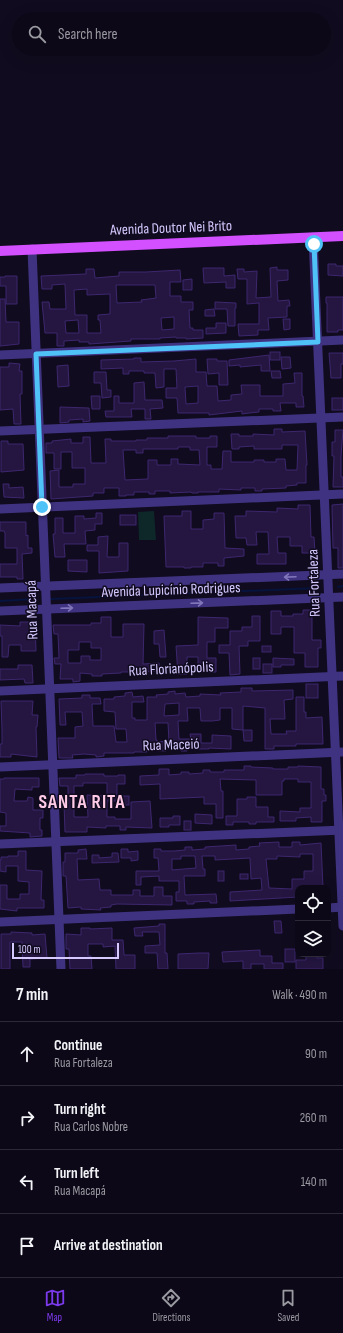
<!DOCTYPE html>
<meta charset="utf-8">
<style>
:root{--surface:#0d0817;--page:#161120;--text:#f1f3f6;--muted:#9a9aa1;--line:#2d2936;--accent:#7c3aed}
body{margin:0;font-family:"Sofia Sans Condensed",sans-serif;background:var(--page);color:var(--text)}
.controls{position:absolute;right:12px;bottom:12px;display:grid;overflow:hidden;border-radius:8px;box-shadow:0 4px 16px #0002}
.controls button{width:36px;height:36px;display:grid;place-items:center;padding:0;border:0;border-bottom:1px solid var(--line);background:var(--surface);color:var(--text);font:20px sans-serif}
.scale{position:absolute;left:12px;bottom:10px;width:107px;box-sizing:border-box;padding-left:4px;border:2px solid #d5c9ff;border-top:0;font-size:11px;line-height:14px;white-space:nowrap;color:#d5c9ff;-webkit-text-stroke:3px #110b1f;paint-order:stroke}
.stop{position:absolute;width:12px;height:12px;margin:-9px;border:3px solid #4fc3f7;border-radius:50%;background:#fff}
.stop.end{background:#4fc3f7;border-color:#fff;box-shadow:0 1px 4px #0008}
.list{margin:0;padding:0;list-style:none}
h2{display:flex;justify-content:space-between;align-items:center;height:52px;margin:0;padding:0 16px;font-size:17px}
h2 small{font-size:13px;font-weight:400;color:var(--muted)}
.list li{display:grid;grid-template-columns:26px 1fr auto;gap:12px;align-items:center;box-sizing:border-box;height:64px;padding:0 16px;border-top:1px solid var(--line)}
.list b{display:block;font-size:15px;white-space:nowrap}
.list p{margin:0;font-size:13px;white-space:nowrap;color:var(--muted)}
.list em{font-size:13px;font-style:normal;color:var(--muted)}
.icon{flex:none;width:22px;height:22px;fill:none;stroke:currentColor;stroke-width:2;stroke-linecap:round;stroke-linejoin:round}
.map{position:relative;flex:none;width:343px;height:969px;overflow:hidden}
.search{position:absolute;background:var(--surface);box-shadow:0 4px 16px #0002;left:12px;right:12px;top:12px;height:44px;display:flex;align-items:center;gap:10px;box-sizing:border-box;padding:0 14px;border-radius:22px;color:var(--muted);font-size:15px}
.sheet{height:308px;background:var(--surface)}
nav{display:flex;justify-content:space-around;align-items:center;box-sizing:border-box;height:56px;border-top:1px solid var(--line);background:var(--surface);font-size:11px;color:var(--muted)}
nav a{display:grid;justify-items:center;gap:2px}
nav .on{color:var(--accent)}
.map>svg:first-child{display:block}
</style>
<div class="map">
<svg width="343" height="969" viewBox="0 0 343 969">
<rect width="100%" height="100%" fill="#110b1f"/>
<polygon fill="#0e2729" points="154,511 156,540 139,540 138,512"/>
<g fill="none" stroke-linecap="round" stroke-linejoin="round">
<g stroke="#06133d" stroke-width="2">
<polyline points="338,587 343,586"/>
<polyline points="51,599 318,588"/>
<polyline points="0,601 34,599"/>
</g>
</g>
<g fill="#241641" stroke="#3d276e" fill-rule="evenodd">
<polygon points="328,264 336,264 336,266 343,266 343,276 328,275"/>
<polygon points="277,267 277,270 288,270 288,280 277,281 278,301 289,300 290,306 287,306 287,317 268,318 269,330 258,330 258,335 239,336 238,324 259,324 259,303 247,304 247,279 238,279 237,269 244,269 244,272 257,271 256,298 271,297 270,268"/>
<polygon points="203,268 224,268 224,276 235,275 235,288 226,288 226,282 204,283"/>
<path d="M86,269h8l1,9 24,-2v-4h27l34,-2 1,12h-11v14h11v6h12v8h-4l1,18h3v2h10v8l-17,1v-1h-10v-1l-16,1v1h-29v2l-42,3v-2h-10v-2l-15,1v5h-7v-13h-12l-3,-31h7l1,7h16l-1,-25 -13,1v4h-10l-1,-13 45,-2zM116,285h39l1,13 -15,2 1,2 -25,1zM87,289v6l23,-1v20l-12,1v5h2l1,13h-14v-18h-12l-1,-25zM174,317v12l-12,1 -1,-12zM78,320l1,13h-13l-1,-12z"/>
<polygon points="5,276 17,276 17,304 6,304 6,286 0,286 0,277 5,277"/>
<polygon points="192,279 192,290 183,290 183,280"/>
<polygon points="326,297 343,297 343,330 338,330 338,332 327,332 327,303 326,303"/>
<polygon points="0,299 5,299 6,322 19,322 19,344 0,346"/>
<polygon points="215,302 236,303 236,308 235,308 235,326 228,326 227,309 215,309"/>
<polygon points="214,309 215,316 205,316 205,310"/>
<polygon points="283,319 290,319 290,329 284,330"/>
<polygon points="216,323 226,323 226,333 206,334 206,328 216,328"/>
<rect x="270" y="352" width="10" height="8"/>
<polygon points="329,353 343,353 343,364 341,364 341,378 331,378"/>
<polygon points="269,355 270,371 261,371 261,365 240,367 240,365 229,366 229,360"/>
<polygon points="281,357 290,357 291,368 282,369"/>
<path d="M134,358h7v4l33,-1 22,-2v13h10l1,14h10l1,15 13,-1v-5l11,-1 -1,-9h19v11h23v-12l12,-1 -1,-10h8v23h1l1,11h-8v-4h-16l1,8h-8v-2h-14v3l-10,1 -7,1v-3l-33,4v-2h-31l-1,-15h-11v-10h11l-1,-19h-12v18l-8,1 -1,-15h-11v-2h-15v3h-6v-6l-22,1v-9l33,-1zM198,386v17l-12,1 -1,-17z"/>
<polygon points="207,359 217,359 217,361 227,361 228,385 219,385 219,373 208,374"/>
<polygon points="9,363 20,364 19,371 22,371 22,394 20,394 21,424 14,424 13,409 0,410 0,367 9,367"/>
<polygon points="68,365 69,386 58,387 57,366"/>
<polygon points="271,371 280,371 281,378 272,378"/>
<polygon points="94,372 106,372 107,390 111,390 111,397 102,398 101,383 94,383"/>
<polygon points="144,382 145,400 162,400 163,408 150,409 151,419 145,419 145,409 131,409 132,417 106,417 105,411 114,411 114,396 119,396 119,403 134,403 134,383"/>
<polygon points="91,396 100,396 100,409 92,409"/>
<rect x="332" y="398" width="11" height="12"/>
<polygon points="60,407 89,408 90,421 83,422 83,419 69,420 69,422 60,423"/>
<path d="M274,429h8v3l23,-1 2,34h-1v18h-9v2l-11,1v2l-24,1v2h-7v-3h-14v2l-22,-1v3h-21v1h-6l-1,-1 -21,1v-2h-15v3h-6v-2h-15v3h-8v1h-7v-8h-15v5h-11v3l-42,3 -1,-28 9,-1v17h14v-3h12v-16h-13v-16h-11v17h-7v-16h-8v-10h6v-2l19,-2v4h12v-6h7l1,26h15l-1,-24h6v2h25v-1h11v-2h21v-2h28v2h14v-2h7v11h-10v18h4v4h11l1,-18h8v11h23v-2h10v2h12v-3h9l1,11h11l1,-25h-16v4h-28v-3l-15,1v2h-7l-1,-15h8v2h14v-2l21,1zM178,447h12v3h9l1,15 -22,-1v-5h-7v6h-14v-5h-9v19l-23,1 -2,-30h13v3h7v-4h35z"/>
<polygon points="335,430 343,430 341,456 341,477 343,477 343,487 333,487 334,456 332,456 332,442 335,442"/>
<polygon points="1,441 8,441 8,444 23,444 24,470 1,472"/>
<polygon points="3,484 9,484 9,488 23,487 24,498 4,497"/>
<polygon points="343,504 343,568 338,568 338,548 333,548 332,505"/>
<polygon points="298,505 310,505 311,537 314,537 315,553 302,553 302,546 290,546 290,537 277,537 278,553 286,553 286,564 257,564 257,554 269,554 268,532 256,532 257,545 247,545 246,538 236,538 235,516 246,516 246,511 277,512 277,508 298,509"/>
<polygon points="182,511 191,511 191,529 203,529 203,520 214,519 214,513 224,513 225,548 244,549 244,556 224,558 224,566 218,566 218,563 203,563 203,567 191,567 191,568 184,568 184,567 166,567 164,516 182,516"/>
<polygon points="96,513 102,513 102,524 95,524 95,530 85,531 86,544 64,544 65,557 55,557 53,534 55,534 55,518 63,518 63,533 75,533 75,516 84,516 84,519 96,518"/>
<rect x="120" y="515" width="16" height="10"/>
<polygon points="0,522 26,522 26,536 28,535 28,548 32,548 32,553 22,554 23,579 17,579 17,577 0,577 0,564 17,564 17,548 5,548 5,533 4,531 0,531"/>
<polygon points="108,536 107,557 119,557 119,543 128,543 128,571 99,573 99,551 87,551 87,545 98,545 98,537"/>
<polygon points="68,560 87,560 87,572 68,571"/>
<polygon points="303,610 312,610 312,640 321,640 321,648 318,648 318,667 305,667 305,653 294,653 294,627 281,627 281,634 271,634 271,611 281,611 281,616 293,616 293,614 303,614"/>
<polygon points="252,616 260,616 260,641 248,641 248,646 239,646 240,674 230,675 229,653 219,653 219,645 230,645 230,631 242,631 242,627 252,627"/>
<path d="M101,617h10v20h12v-13h21l-1,40 16,-1 1,8 -17,1v3h-9l1,-3h-14v1l-19,1v2h-10v-2l-12,-1v8l-7,1v-3h-13l1,-15h-6l-1,-6h5l-1,-24h-4l-1,-9h38v-2h10zM79,642h12v6h10v12h-11v-4h-9v7h-13v-13h11z"/>
<polygon points="198,617 228,618 228,628 215,628 215,642 207,642 207,658 216,658 216,672 209,672 209,665 198,665 198,657 187,657 187,674 178,674 176,646 198,645"/>
<polygon points="20,622 35,622 36,651 21,651 21,645 9,645 8,657 2,657 2,636 0,636 0,625 20,626"/>
<polygon points="164,630 166,657 160,657 159,644 154,644 154,631"/>
<rect x="262" y="646" width="9" height="6"/>
<rect x="253" y="658" width="7" height="11"/>
<polygon points="273,658 294,659 294,665 281,665 281,667 273,667"/>
<rect x="263" y="664" width="9" height="9"/>
<polygon points="18,665 32,665 33,683 25,683 24,679 0,680 0,669 18,669"/>
<rect x="306" y="684" width="12" height="14"/>
<path d="M241,688h11v3l41,-1v9l-9,1 1,19h-15l1,15h16l-1,-3h10v-34h8v15h2v6l16,-1 1,27h-27v2h-22v3h-9v-41l-22,-2v24l-11,-1v-21h-12v12l-8,1h-11l-1,-13h-13l1,13h-10l1,18h12l-1,-5h11v9h11v-8l19,1v13l-22,-1v1h-22v2h-6v-2h-15v2l-20,-1 1,2h-13v1h-30v3l-8,1v-2l-12,-1 -12,1 1,3h-14l-1,-20h17v-11l8,-1 -1,-14h-17l1,13h-6l-1,-26 23,-1v-3h8v3h10l1,6h-9l1,22h21l2,16h11l-1,-13h-10l-1,-17 -11,-1v-12h10v-2l11,-1v-3l7,-1 1,5 10,-1 1,6h-12v16h3v2h12v-23h10l-1,-2 12,-1v-2l7,-1v3l10,-1 1,4 14,-1v-2l21,1 -1,-2 21,-1zM179,703v12l-15,1 1,-12zM155,723h13l1,18 -12,1v-2h-1z"/>
<polygon points="1,701 33,701 32,715 38,715 37,727 36,727 37,757 11,754 11,757 0,757 0,744 2,744 2,730"/>
<polygon points="243,730 252,730 252,741 244,741"/>
<polygon points="244,766 251,766 251,767 273,768 273,769 288,769 288,767 298,767 298,766 321,767 321,789 324,789 324,795 326,795 326,801 322,801 322,822 311,822 311,817 296,818 296,821 280,821 280,811 300,812 300,808 311,808 311,782 298,782 298,779 284,779 284,781 282,781 282,795 256,795 256,780 220,779 221,791 223,791 223,818 216,818 216,804 204,804 204,797 160,799 160,784 140,785 140,776 159,775 159,769 169,769 169,775 181,774 181,772 189,772 189,774 203,773 203,770 210,770 210,772 224,772 224,770 244,770"/>
<path d="M85,774h19v2h14v-1h7v9h-8v17h-10v16h8v2h16v-17l19,-1 2,27 -26,-1v3h-6v-4h-14v2l-19,-1v5h-22l-1,-28h4v-18h-8l-1,-8h17v-3h9zM83,783h24v13l-20,-1 1,22h-14v-31h9z"/>
<polygon points="4,778 39,778 39,787 32,787 32,790 15,789 14,801 27,801 28,797 33,798 33,810 43,810 43,818 40,818 40,830 42,830 42,836 30,837 30,833 0,831 0,826 6,826 6,813 0,812 0,779 4,779"/>
<rect x="118" y="796" width="11" height="9"/>
<polygon points="247,797 256,797 256,807 268,807 268,817 274,817 274,822 256,822 256,824 249,824 249,822 233,822 233,825 226,825 226,816 237,816 237,799 247,799"/>
<polygon points="195,814 212,815 212,824 195,823"/>
<polygon points="173,816 180,816 180,825 169,825 169,827 160,827 160,818 173,818"/>
<rect x="184" y="821" width="7" height="9"/>
<path d="M279,842v5h13v-5h8v3l21,-2 2,45h-25v9l-68,4v-9l32,-2 -1,-12 -10,1 -1,-21 -35,2v-4h-13l1,13h2v7h-21l1,19 31,-1 1,9h-7v-2l-16,1v2h-7v-3h-11v-9h3v-11h-20v-5l-18,1v8h-5v-14h23l-1,-13h-4v-9h7v2h13l11,-1v-3h7v3l13,-1v-2l31,-2v5l13,-1v-2l11,-1 -1,-3zM300,854h13v17h-9v8h-12v10l-23,-1 -3,-29h11v-3l23,1zM181,856h14l1,12 -24,2v-11h9z"/>
<polygon points="86,849 87,859 77,859 78,880 99,879 100,890 111,890 111,895 133,895 133,890 140,890 140,896 154,896 154,887 163,887 163,896 172,896 172,905 117,904 111,905 111,907 100,908 101,910 81,909 81,907 68,908 66,876 63,876 63,862 65,862 65,853 78,853 78,850"/>
<polygon points="121,849 128,849 128,852 138,851 138,860 131,861 131,858 121,858"/>
<polygon points="18,851 26,851 26,870 42,871 41,900 44,900 44,908 17,908 17,911 0,909 0,885 7,885 7,899 20,899 20,894 29,894 29,882 18,881 18,866 6,866 6,872 0,871 0,860 1,860 1,857 8,857 8,856 18,856"/>
<polygon points="112,853 118,853 119,862 92,863 92,855 99,855 99,858 112,857"/>
<rect x="218" y="871" width="6" height="10"/>
<rect x="240" y="874" width="8" height="5"/>
<polygon points="274,921 281,921 282,933 275,933"/>
<polygon points="159,924 165,924 165,953 167,953 168,969 158,969 157,953 145,953 145,946 160,945 159,932 142,932 143,936 135,936 134,928 159,926"/>
<polygon points="81,928 90,928 90,929 112,928 112,940 123,940 124,955 135,955 135,969 116,969 115,946 103,947 103,944 88,944 88,956 91,956 92,969 70,969 69,949 66,949 66,934 81,935"/>
<polygon points="11,932 32,933 32,935 45,934 47,958 30,959 30,967 23,967 22,942 10,942 10,969 1,969 1,934 11,934"/>
<rect x="285" y="949" width="10" height="13"/>
<polygon points="260,950 260,956 272,956 272,963 283,963 283,969 264,969 264,964 251,964 251,969 243,969 243,961 223,962 222,952"/>
<polygon points="199,953 209,953 208,969 178,969 178,954"/>
<polygon points="306,954 317,954 317,958 323,958 323,969 296,969 296,960 306,960"/>
</g>
<g fill="none" stroke-linecap="round" stroke-linejoin="round">
<g stroke="#3f3381" stroke-width="9">
<polyline points="313,237 343,926"/>
<polyline points="32,249 61,969"/>
<polyline points="0,355 343,340"/>
<polyline points="0,431 343,417"/>
<polyline points="0,509 343,494"/>
<polyline points="0,588 343,574"/>
<polyline points="0,611 343,597"/>
<polyline points="0,691 343,676"/>
<polyline points="0,767 343,752"/>
<polyline points="0,844 343,830"/>
<polyline points="328,908 343,907"/>
<polyline points="0,922 298,909"/>
</g>
<polyline stroke="#d250ff" stroke-width="10" points="0,251 343,236"/>
</g>
<defs><path id="oneway-shaft" d="M-6 0H5M1.5-3L5.5 0L1.5 3" fill="none" stroke-width="1.6" stroke-linecap="round" stroke-linejoin="round"/></defs>
<g stroke="#8276ba">
<use href="#oneway-shaft" transform="translate(290 577) rotate(178)"/>
<use href="#oneway-shaft" transform="translate(197 603) rotate(-2)"/>
<use href="#oneway-shaft" transform="translate(67 608) rotate(-2)"/>
</g>
<g fill="none" stroke-linecap="round" stroke-linejoin="round">
<polyline stroke="#4fc3f7" stroke-width="5" points="42,507 36,354 318,342 314,244"/>
</g>
<g text-anchor="middle" dominant-baseline="central" stroke-width="3" stroke-linejoin="round" paint-order="stroke">
<g font-size="15" fill="#d5c9ff" stroke="#110b1f">
<text transform="translate(171 228) rotate(-2)">Avenida Doutor Nei Brito</text>
<text transform="translate(314 583) rotate(-92)">Rua Fortaleza</text>
<text transform="translate(171 590) rotate(-2)">Avenida Lupicínio Rodrigues</text>
<text transform="translate(32 610) rotate(-92)">Rua Macapá</text>
<text transform="translate(171 669) rotate(-3)">Rua Florianópolis</text>
<text transform="translate(171 745) rotate(-2)">Rua Maceió</text>
</g>
<g font-size="19" font-weight="bold" letter-spacing="1" fill="#ffcbe6" stroke="#110b1f">
<text x="82" y="802">SANTA RITA</text>
</g>
</g>
</svg>
<div class="controls">
<button><svg class="icon" aria-label="locate" viewBox="0 0 24 24"><circle cx="12" cy="12" r="6"/><path d="M12 2v4M12 18v4M2 12h4M18 12h4"/></svg></button>
<button><svg class="icon" aria-label="layers" viewBox="0 0 24 24"><path d="M12 4l9 5-9 5-9-5zM3 14l9 5 9-5"/></svg></button>
</div>
<div class="scale">100 m</div>
<div class="stop" style="left:314px;top:244px"></div>
<div class="stop end" style="left:42px;top:507px"></div>
<div class="search"><svg class="icon" aria-label="search" viewBox="0 0 24 24"><circle cx="10" cy="10" r="6"/><path d="M15 15l6 6"/></svg>Search here</div>
</div>
<section class="sheet">
<h2>7 min<small>Walk · 490 m</small></h2>
<ul class="list">
<li><svg class="icon" aria-label="ahead" viewBox="0 0 24 24"><path d="M12 20V5M6 11l6-6 6 6"/></svg><div><b>Continue</b><p>Rua Fortaleza</p></div><em>90 m</em></li>
<li><svg class="icon" aria-label="right" viewBox="0 0 24 24"><path d="M7 20v-9h11M14 6l5 5-5 5"/></svg><div><b>Turn right</b><p>Rua Carlos Nobre</p></div><em>260 m</em></li>
<li><svg class="icon" aria-label="left" viewBox="0 0 24 24"><path d="M17 20v-9H6M10 6l-5 5 5 5"/></svg><div><b>Turn left</b><p>Rua Macapá</p></div><em>140 m</em></li>
<li><svg class="icon" aria-label="arrive" viewBox="0 0 24 24"><path d="M6 21V4h12l-3 4 3 4H6"/></svg><div><b>Arrive at destination</b></div></li>
</ul>
</section>
<nav>
<a class="on"><svg class="icon" aria-label="map" viewBox="0 0 24 24"><path d="M3 6l6-2 6 2 6-2v14l-6 2-6-2-6 2zM9 4v14M15 6v14"/></svg>Map</a>
<a><svg class="icon" aria-label="directions" viewBox="0 0 24 24"><path d="M12 3l9 9-9 9-9-9zM9 14v-3h6M13 9l2 2-2 2"/></svg>Directions</a>
<a><svg class="icon" aria-label="saved" viewBox="0 0 24 24"><path d="M7 4h10v16l-5-4-5 4z"/></svg>Saved</a>
</nav>
